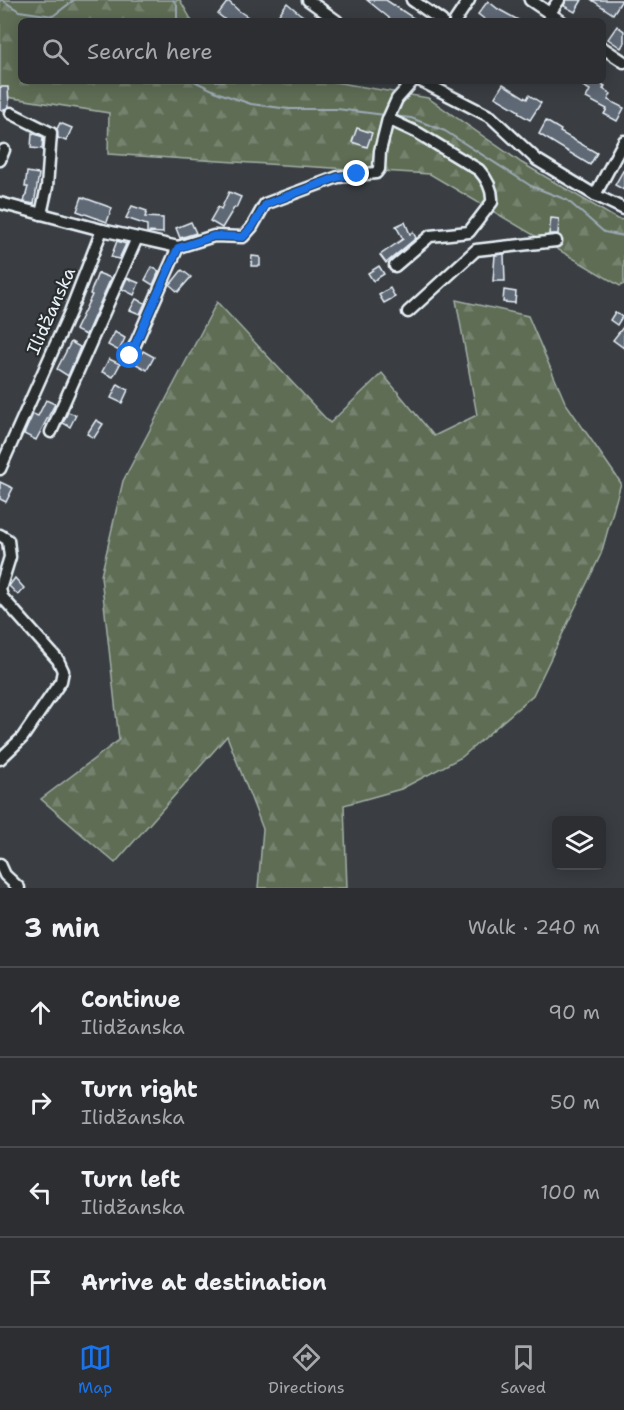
<!DOCTYPE html>
<meta charset="utf-8">
<style>
:root{--surface:#2c2e32;--page:#383a3e;--text:#f1f3f6;--muted:#a6a8ac;--line:#484a4d;--accent:#1a73e8}
body{margin:0;font-family:"Shantell Sans",sans-serif;background:var(--page);color:var(--text)}
.controls{position:absolute;right:18px;bottom:18px;display:grid;overflow:hidden;border-radius:9px;box-shadow:0 3px 15px #0003}
.controls button{width:54px;height:54px;display:grid;place-items:center;padding:0;border:0;border-bottom:2px solid var(--line);background:var(--surface);color:var(--text);font:30px sans-serif}
.stop{position:absolute;width:18px;height:18px;margin:-14px;border:4px solid #1a73e8;border-radius:50%;background:#fff}
.stop.end{background:#1a73e8;border-color:#fff;box-shadow:0 2px 6px #0008}
.list{margin:0;padding:0;list-style:none}
h2{display:flex;justify-content:space-between;align-items:center;height:78px;margin:0;padding:0 24px;font-size:26px}
h2 small{font-size:20px;font-weight:400;color:var(--muted)}
.list li{display:grid;grid-template-columns:39px 1fr auto;gap:18px;align-items:center;box-sizing:border-box;height:90px;padding:0 24px;border-top:2px solid var(--line)}
.list b{display:block;font-size:22px;white-space:nowrap}
.list p{margin:0;font-size:20px;white-space:nowrap;color:var(--muted)}
.list em{font-size:20px;font-style:normal;color:var(--muted)}
.icon{flex:none;width:33px;height:33px;fill:none;stroke:currentColor;stroke-width:2;stroke-linecap:round;stroke-linejoin:round}
.map{position:relative;flex:none;width:624px;height:888px;overflow:hidden}
.search{position:absolute;background:var(--surface);box-shadow:0 3px 15px #0003;left:18px;right:18px;top:18px;height:66px;display:flex;align-items:center;gap:15px;box-sizing:border-box;padding:0 21px;border-radius:9px;color:var(--muted);font-size:22px}
.sheet{height:438px;background:var(--surface)}
nav{display:flex;justify-content:space-around;align-items:center;box-sizing:border-box;height:84px;border-top:2px solid var(--line);background:var(--surface);font-size:16px;color:var(--muted)}
nav a{display:grid;justify-items:center;gap:3px}
nav .on{color:var(--accent)}
.map>svg:first-child{display:block}
</style>
<div class="map">
<svg width="624" height="888" viewBox="0 0 624 888">
<defs>
<pattern id="forest-firs" width="22" height="20" patternUnits="userSpaceOnUse" patternTransform="scale(1.5)"><rect width="22" height="20" fill="#5e6d55"/><path d="M5 1l3.5 6h-7zM16 11l3.5 6h-7z" fill="#75826e"/></pattern>
</defs>
<rect width="100%" height="100%" fill="#3a3e43"/>
<filter id="ink" filterUnits="userSpaceOnUse"><feTurbulence type="fractalNoise" baseFrequency=".0167" numOctaves="2"/><feDisplacementMap in="SourceGraphic" scale="12" xChannelSelector="R" yChannelSelector="G"/><feConvolveMatrix kernelMatrix="1 2 1 2 8 2 1 2 1" color-interpolation-filters="sRGB"/></filter>
<g filter="url(#ink)">
<g fill="url(#forest-firs)" stroke="#a3afa6" stroke-width="1.5">
<polygon points="0,0 180,0 192,21 21,21 21,81 329,81 428,98 522,163 617,219 624,220 624,284 620,286 430,174 108,154 109,113 0,96"/>
<polygon points="456,300 528,316 565,402 621,483 601,554 533,695 462,757 401,789 344,805 347,888 258,888 263,829 227,736 115,863 41,799 119,740 101,576 123,481 217,302 330,423 382,373 434,436 477,415"/>
</g>
<g fill="none" stroke-linecap="round" stroke-linejoin="round">
<g stroke="#9caab5" stroke-width="2">
<polyline points="2,0 19,11 53,16 74,0"/>
<polyline points="173,0 177,5 177,21"/>
<polyline points="194,81 219,93 251,104 289,109 337,109 385,115"/>
<polyline points="393,116 411,118 445,131 531,186 567,200 604,232 624,236"/>
</g>
</g>
<g fill="#5e6775" stroke="#e8f1f8" stroke-width="1.5">
<polygon points="367,0 386,0 418,21 393,21"/>
<polygon points="566,0 582,0 575,12 564,6"/>
<polygon points="592,0 622,0 613,14"/>
<polygon points="228,1 239,11 254,21 227,21 218,14"/>
<polygon points="488,1 498,9 520,21 487,21 478,14"/>
<polygon points="287,3 299,13 310,21 283,21 277,17"/>
<polygon points="617,26 624,31 624,43 621,48 608,39"/>
<polygon points="574,81 596,81 605,86 603,89 611,94 608,100 624,108 617,121 604,114 607,109 586,98 590,90"/>
<polygon points="503,84 527,99 529,95 541,103 530,120 518,113 519,111 495,97"/>
<polygon points="0,87 8,87 9,106 4,110 0,110"/>
<polygon points="546,121 561,130 560,132 597,153 590,165 539,134"/>
<polygon points="60,123 72,128 66,141 58,138 57,129"/>
<polygon points="357,128 372,133 367,147 352,142"/>
<polygon points="32,133 43,137 42,149 31,148"/>
<polygon points="624,169 624,190 615,185"/>
<polygon points="27,172 39,174 34,204 24,202 28,187 25,187"/>
<polygon points="229,192 241,197 236,208 234,208 222,228 210,221 218,207 221,209"/>
<polygon points="82,197 112,208 107,222 77,211"/>
<polygon points="132,206 147,211 145,217 163,218 163,233 147,232 147,225 126,218"/>
<polygon points="551,218 559,219 558,234 549,234"/>
<polygon points="191,222 196,233 180,238 176,228"/>
<polygon points="405,222 410,234 413,232 416,238 386,263 380,255 403,239 396,226"/>
<polygon points="117,241 126,244 119,259 111,257"/>
<polygon points="504,254 505,281 493,281 495,255"/>
<polygon points="252,256 260,257 260,266 251,266"/>
<polygon points="379,266 384,274 373,281 368,273"/>
<polygon points="152,267 159,271 153,285 145,280"/>
<polygon points="182,270 191,277 178,292 170,285"/>
<polygon points="98,273 111,278 86,335 75,330 92,295 90,294"/>
<polygon points="127,278 139,283 134,295 122,289"/>
<polygon points="390,288 395,297 384,303 379,295"/>
<polygon points="504,290 516,292 515,303 503,302"/>
<polygon points="136,299 145,303 140,314 130,310"/>
<polygon points="615,312 622,317 617,325 610,320"/>
<polygon points="624,326 624,348 613,340"/>
<polygon points="115,332 125,338 119,351 108,345"/>
<polygon points="71,342 80,347 68,376 57,369"/>
<polygon points="143,351 154,357 147,370 136,364"/>
<polygon points="109,359 120,364 113,377 102,372"/>
<polygon points="118,384 128,390 122,403 111,398"/>
<polygon points="46,400 55,404 36,440 24,434 33,414 38,416"/>
<polygon points="68,412 76,415 70,427 63,423"/>
<polygon points="96,420 103,424 94,438 87,434"/>
<polygon points="0,482 13,488 6,502 0,499"/>
<polygon points="15,578 24,588 18,595 9,586"/>
</g>
<g fill="none" stroke-linecap="round" stroke-linejoin="round">
<g stroke="#e8f1f8" stroke-width="15">
<g id="minor">
<polyline points="308,0 337,21"/>
<polyline points="412,0 442,21"/>
<polyline points="530,0 561,21"/>
<polyline points="549,14 559,0"/>
<polyline points="455,21 469,0"/>
<polyline points="603,48 624,62"/>
<polyline points="421,81 491,117 537,160 595,195 624,209"/>
<polyline points="11,113 51,133 47,187 41,214"/>
<path d="M388,119l30,14 61,37c8,9 14,20 13,32l-23,30 -39,4 -35,30"/>
<polyline points="0,160 4,150"/>
<polyline points="595,195 624,141"/>
<polyline points="0,203 102,230 178,247 214,236 243,237 252,227 265,204 338,177 376,173 379,169 380,151 388,119 397,99 413,81"/>
<polyline points="408,312 476,250 556,241"/>
<polyline points="130,356 178,247"/>
<polyline points="51,432 137,238"/>
<polyline points="0,469 70,312 102,230"/>
<polyline points="0,535 8,540 10,557 0,589 2,597 58,660 63,671 61,681 22,738 0,759"/>
<polyline points="0,864 5,875 19,888"/>
</g>
</g>
<use href="#minor" stroke="#2a2d2e" stroke-width="10"/>
</g>
</g>
<g fill="none" stroke-linecap="round" stroke-linejoin="round" filter="url(#ink)">
<polyline stroke="#1a73e8" stroke-width="8" points="130,356 178,248 214,236 243,237 252,227 266,204 338,177 357,174"/>
</g>
<g text-anchor="middle" dominant-baseline="central" stroke-width="4.5" stroke-linejoin="round" paint-order="stroke">
<g font-size="18" fill="#e8f1f8" stroke="#2a2d2e">
<text transform="translate(51 311) rotate(-66)">Ilidžanska</text>
</g>
</g>
</svg>
<div class="controls">
<button><svg class="icon" aria-label="layers" viewBox="0 0 24 24"><path d="M12 4l9 5-9 5-9-5zM3 14l9 5 9-5"/></svg></button>
</div>
<div class="stop" style="left:130px;top:356px"></div>
<div class="stop end" style="left:357px;top:174px"></div>
<div class="search"><svg class="icon" aria-label="search" viewBox="0 0 24 24"><circle cx="10" cy="10" r="6"/><path d="M15 15l6 6"/></svg>Search here</div>
</div>
<section class="sheet">
<h2>3 min<small>Walk · 240 m</small></h2>
<ul class="list">
<li><svg class="icon" aria-label="ahead" viewBox="0 0 24 24"><path d="M12 20V5M6 11l6-6 6 6"/></svg><div><b>Continue</b><p>Ilidžanska</p></div><em>90 m</em></li>
<li><svg class="icon" aria-label="right" viewBox="0 0 24 24"><path d="M7 20v-9h11M14 6l5 5-5 5"/></svg><div><b>Turn right</b><p>Ilidžanska</p></div><em>50 m</em></li>
<li><svg class="icon" aria-label="left" viewBox="0 0 24 24"><path d="M17 20v-9H6M10 6l-5 5 5 5"/></svg><div><b>Turn left</b><p>Ilidžanska</p></div><em>100 m</em></li>
<li><svg class="icon" aria-label="arrive" viewBox="0 0 24 24"><path d="M6 21V4h12l-3 4 3 4H6"/></svg><div><b>Arrive at destination</b></div></li>
</ul>
</section>
<nav>
<a class="on"><svg class="icon" aria-label="map" viewBox="0 0 24 24"><path d="M3 6l6-2 6 2 6-2v14l-6 2-6-2-6 2zM9 4v14M15 6v14"/></svg>Map</a>
<a><svg class="icon" aria-label="directions" viewBox="0 0 24 24"><path d="M12 3l9 9-9 9-9-9zM9 14v-3h6M13 9l2 2-2 2"/></svg>Directions</a>
<a><svg class="icon" aria-label="saved" viewBox="0 0 24 24"><path d="M7 4h10v16l-5-4-5 4z"/></svg>Saved</a>
</nav>
